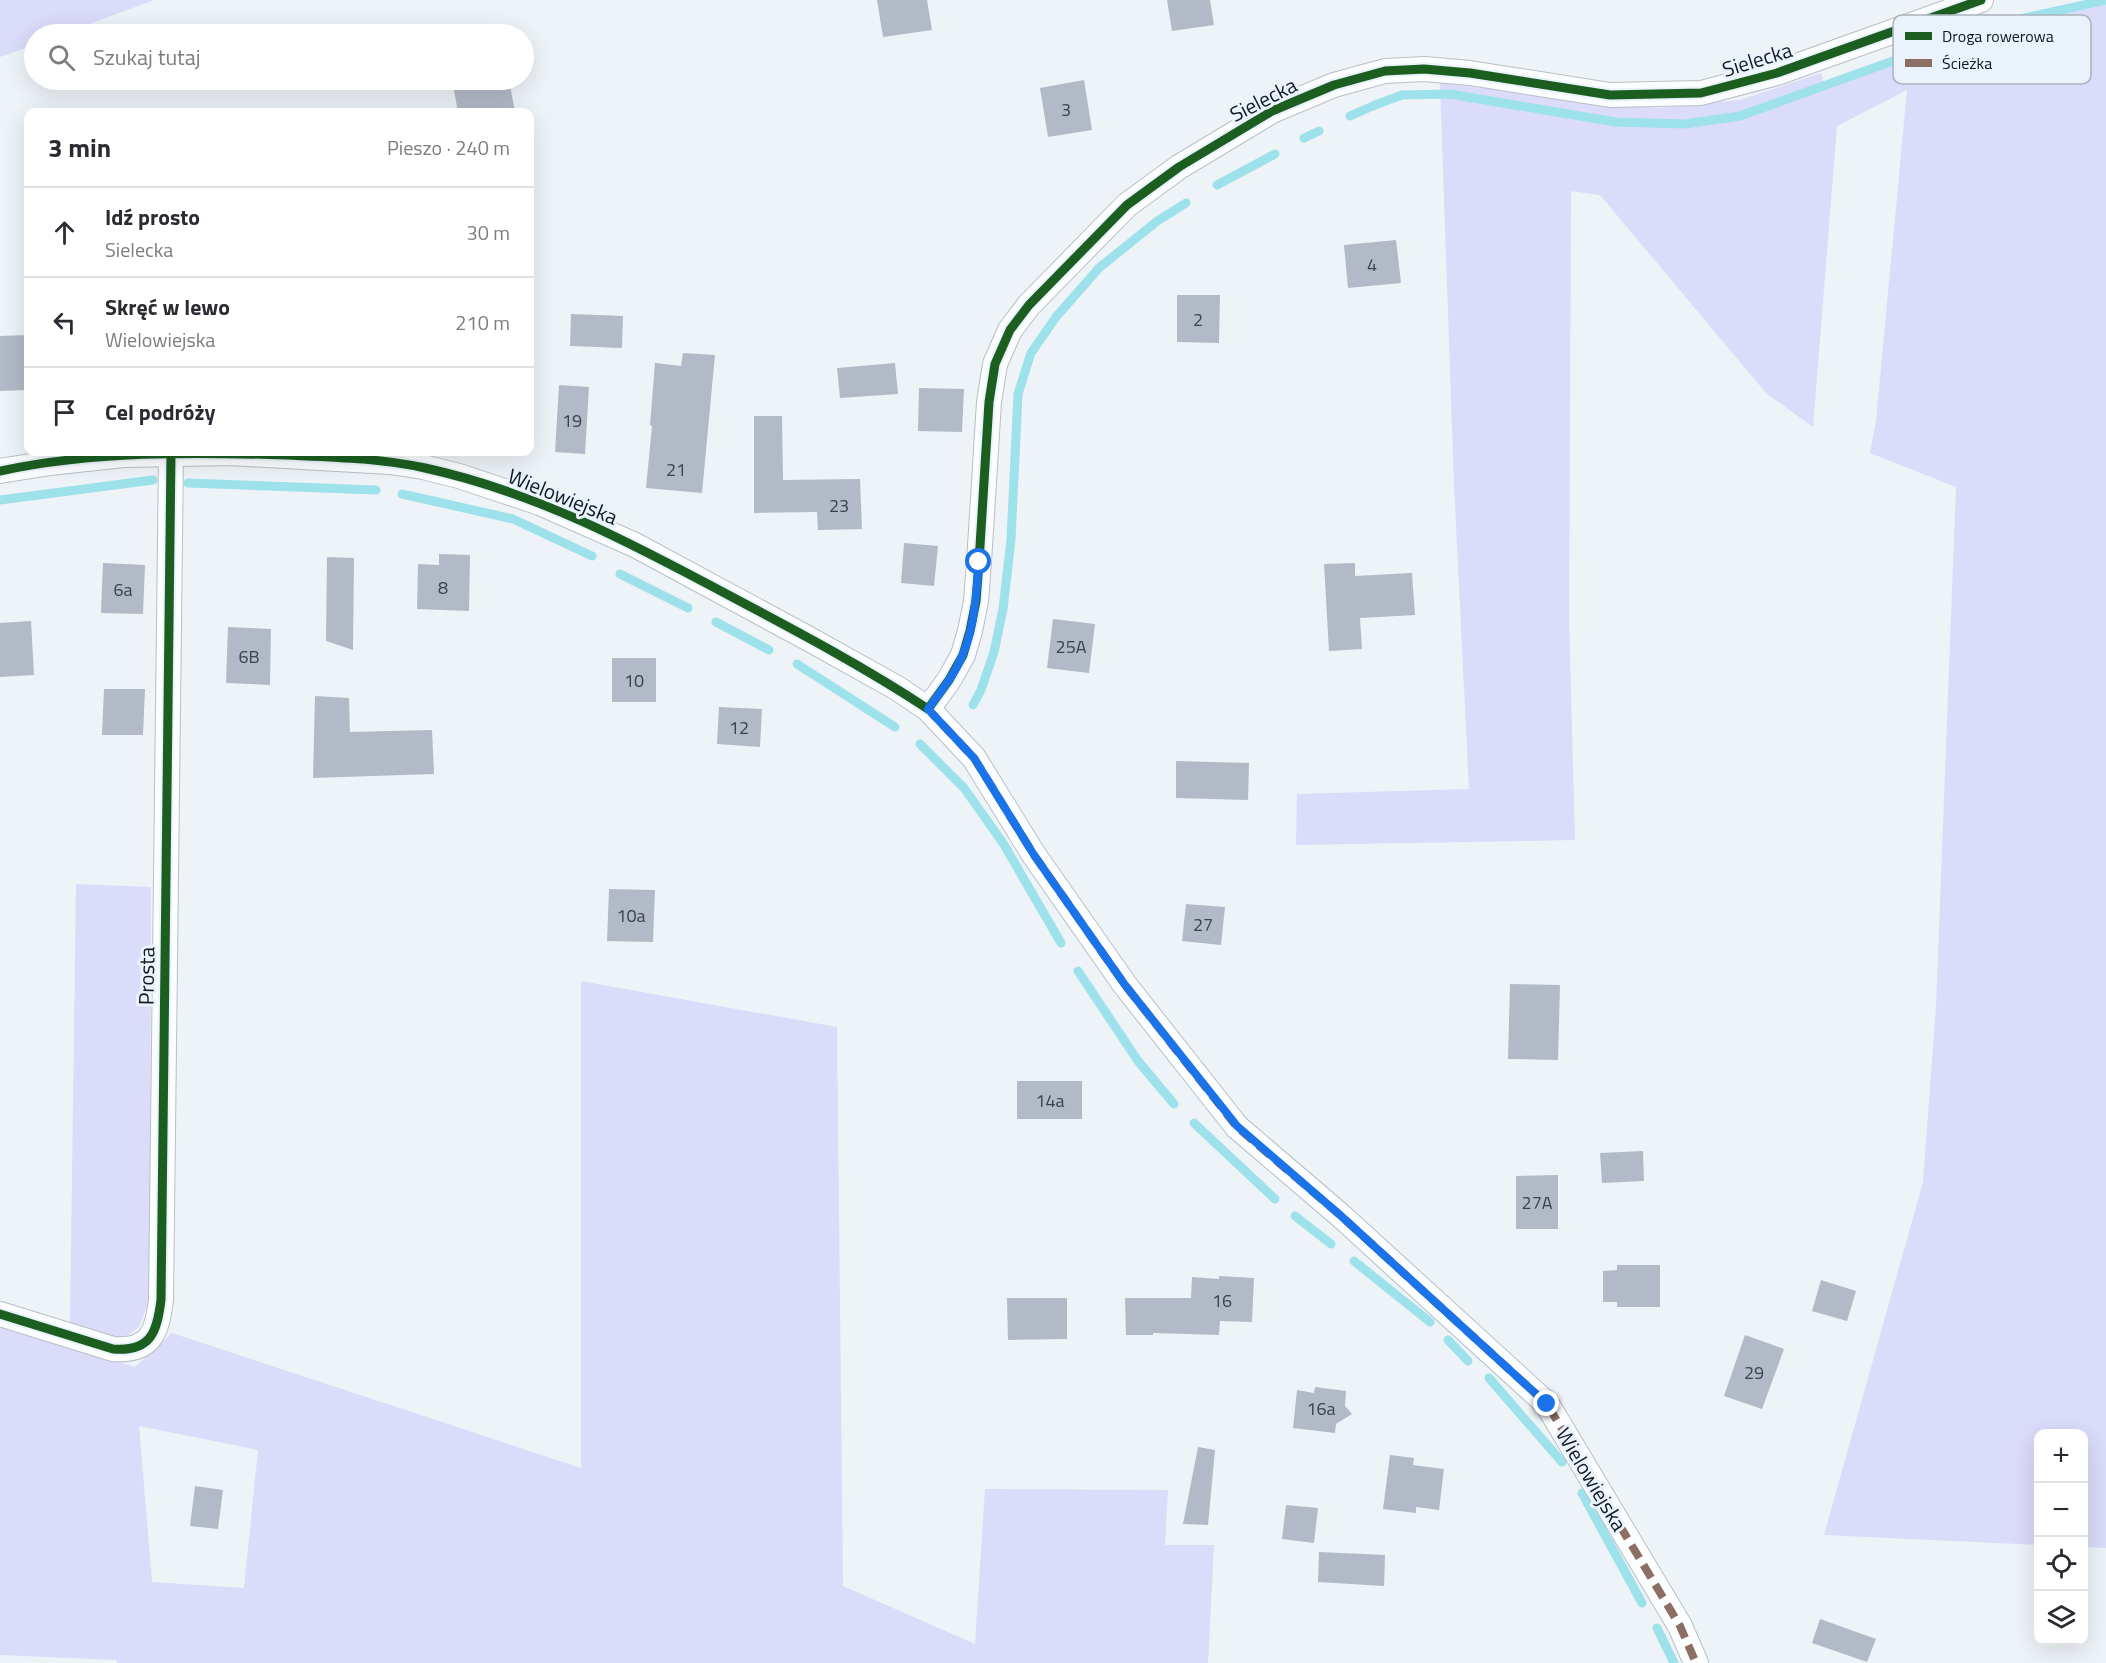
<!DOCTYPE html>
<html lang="pl">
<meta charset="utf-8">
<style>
:root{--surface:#fff;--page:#f2f2f3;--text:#2b2b33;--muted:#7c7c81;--line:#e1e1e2}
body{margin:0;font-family:"Titillium Web",sans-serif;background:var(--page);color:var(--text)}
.controls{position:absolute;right:18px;bottom:18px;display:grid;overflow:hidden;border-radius:12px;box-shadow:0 6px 24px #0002}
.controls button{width:54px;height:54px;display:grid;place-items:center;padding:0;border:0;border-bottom:2px solid var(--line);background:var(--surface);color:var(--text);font:30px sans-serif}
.stop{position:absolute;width:18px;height:18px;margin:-14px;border:4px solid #1a73e8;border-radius:50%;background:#fff}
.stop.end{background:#1a73e8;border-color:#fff;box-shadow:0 2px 6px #0008}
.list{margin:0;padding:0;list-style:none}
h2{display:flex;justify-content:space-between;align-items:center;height:78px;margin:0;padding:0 24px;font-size:26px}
h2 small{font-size:20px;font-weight:400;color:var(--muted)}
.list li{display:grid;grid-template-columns:39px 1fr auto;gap:18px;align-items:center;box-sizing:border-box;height:90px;padding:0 24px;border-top:2px solid var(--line)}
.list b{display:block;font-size:22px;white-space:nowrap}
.list p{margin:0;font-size:20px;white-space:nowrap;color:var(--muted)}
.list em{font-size:20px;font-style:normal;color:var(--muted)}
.icon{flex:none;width:33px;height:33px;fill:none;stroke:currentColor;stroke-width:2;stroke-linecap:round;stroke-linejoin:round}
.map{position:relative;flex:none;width:2106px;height:1663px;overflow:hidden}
.search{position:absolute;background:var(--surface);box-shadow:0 6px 24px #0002;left:24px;top:24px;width:510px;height:66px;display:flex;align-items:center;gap:15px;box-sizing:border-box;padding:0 21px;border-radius:33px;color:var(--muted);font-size:22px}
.panel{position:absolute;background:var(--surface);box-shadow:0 6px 24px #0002;left:24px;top:108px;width:510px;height:348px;border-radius:12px}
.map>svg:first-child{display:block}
</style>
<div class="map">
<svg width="2106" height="1663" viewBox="0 0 2106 1663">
<rect width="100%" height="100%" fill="#eef3f7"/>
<g fill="#dbdbfa" fill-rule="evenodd">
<polygon points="0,0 154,0 63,34 34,34 34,45 0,57"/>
<polygon points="2106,1 2106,1548 2084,1547 2084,1434 2038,1434 2038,1545 1824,1535 1923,1182 1936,1007 1956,487 1870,453 1876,421 1907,90 1837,126 1813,427 1766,393 1600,195 1571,191 1569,619 1575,840 1296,845 1297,794 1469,789 1454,485 1440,83 1659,108 1740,100 1821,73 1824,85"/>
<polygon points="76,884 151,887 150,1297 139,1327 122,1340 70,1326"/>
<path d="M581,981l256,46 6,559 132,58 10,-155 183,1 -3,55h49l-6,118h-1091l-1,-3 -116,-5v-328l135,40 37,-34 409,135zM139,1426l119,24 -14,138 -92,-6z"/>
</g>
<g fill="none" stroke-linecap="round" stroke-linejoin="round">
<g stroke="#9de1ea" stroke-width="9">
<polyline points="1350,116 1375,105 1402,95 1450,94 1615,122 1685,124 1740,116 1993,25 2106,0"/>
<polyline points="1304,138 1319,131"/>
<polyline points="1217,185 1275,154"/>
<polyline points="188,483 376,490"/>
<polyline points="402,494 513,519 592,556"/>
<polyline points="0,500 153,480"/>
<polyline points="620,574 688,608"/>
<polyline points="716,622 769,650"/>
<polyline points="797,664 895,727"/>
<polyline points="973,705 981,690 994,652 1003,609 1011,540 1018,394 1031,353 1056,317 1099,268 1156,222 1186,203"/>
<polyline points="920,744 964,788 1003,843 1061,943"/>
<polyline points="1078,971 1138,1061 1174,1104"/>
<polyline points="1194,1123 1275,1199"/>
<polyline points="1295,1216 1331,1244"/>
<polyline points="1354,1261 1430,1322"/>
<polyline points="1448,1340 1468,1361"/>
<polyline points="1489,1378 1562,1462"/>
<polyline points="1582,1493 1642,1603"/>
<polyline points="1657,1628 1674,1663"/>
</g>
</g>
<g fill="#b3bac7">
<polygon points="877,0 927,0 932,30 883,37"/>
<polygon points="1167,0 1210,0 1214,25 1172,31"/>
<polygon points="452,80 509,80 515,112 458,112"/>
<polygon points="1084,80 1092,130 1048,137 1040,88"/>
<polygon points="1396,240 1401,283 1348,288 1344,245"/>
<polygon points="1177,295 1220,295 1219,343 1177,342"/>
<polygon points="571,314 623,316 622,348 570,346"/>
<polygon points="28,335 28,390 0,391 0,336"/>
<polygon points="683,353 715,355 702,493 646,488 652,426 650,425 655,363 681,366"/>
<polygon points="895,363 898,394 840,398 837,368"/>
<polygon points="559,385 589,387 585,454 555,452"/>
<polygon points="919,388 964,389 962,432 918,431"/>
<polygon points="754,416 782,416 783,480 860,479 862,529 818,530 817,512 754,513"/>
<polygon points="904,543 938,546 934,586 901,583"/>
<polygon points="439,554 470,555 469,611 417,609 418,564 439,565"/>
<polygon points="327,557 354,558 353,650 326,641"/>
<polygon points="103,563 145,565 143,614 101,613"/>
<polygon points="1355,563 1355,576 1412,573 1415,615 1360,618 1362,649 1329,651 1324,564"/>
<polygon points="1053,619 1095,624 1089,673 1047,668"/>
<polygon points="31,621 34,675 0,677 0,623"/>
<polygon points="228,627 271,629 270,685 226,683"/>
<rect x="612" y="658" width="44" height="44"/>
<polygon points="104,689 145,689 143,735 102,735"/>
<polygon points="315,696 349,698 350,732 432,730 434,774 313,778"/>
<polygon points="719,707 762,709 760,747 717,744"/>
<polygon points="1176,761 1249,763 1248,800 1176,798"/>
<polygon points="609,889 655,890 653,942 607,941"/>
<polygon points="1186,904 1225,907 1221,945 1182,941"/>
<polygon points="1510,984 1560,985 1558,1060 1508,1059"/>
<rect x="1017" y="1081" width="65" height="38"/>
<polygon points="1643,1151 1644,1181 1602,1183 1600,1153"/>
<polygon points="1558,1175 1558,1229 1516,1229 1516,1176"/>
<polygon points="1617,1265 1660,1265 1660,1307 1617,1307 1617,1302 1603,1302 1603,1271 1617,1270"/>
<polygon points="1219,1276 1254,1278 1252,1322 1220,1321 1219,1335 1153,1333 1153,1335 1126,1335 1125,1298 1191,1298 1192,1277 1219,1279"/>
<polygon points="1821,1280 1856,1291 1847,1321 1812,1311"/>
<polygon points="1007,1298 1067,1298 1067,1339 1008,1340"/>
<polygon points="1745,1335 1784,1349 1762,1409 1724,1396"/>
<polygon points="1315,1387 1346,1391 1345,1406 1352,1414 1336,1424 1335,1433 1293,1428 1297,1390 1314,1393"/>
<polygon points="1198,1447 1215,1450 1208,1525 1183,1524"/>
<polygon points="1390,1455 1414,1458 1413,1465 1444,1469 1439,1510 1416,1507 1416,1513 1383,1509"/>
<polygon points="195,1486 223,1490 218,1529 190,1526"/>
<polygon points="1286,1505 1318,1508 1314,1543 1282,1539"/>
<polygon points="1319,1552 1385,1555 1384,1586 1318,1582"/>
<polygon points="1820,1619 1876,1639 1867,1662 1812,1643"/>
</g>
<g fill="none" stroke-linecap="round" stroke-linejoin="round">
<g stroke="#b9bfc4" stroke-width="26">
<g id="minor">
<polyline points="0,471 50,463 123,455 231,453 390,462 423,467 459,476 540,503 635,545 809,639 897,688 928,709 974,758 1034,855 1125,985 1237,1127 1340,1215 1547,1404 1680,1626 1696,1663"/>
<polyline points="928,709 949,680 963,655 970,631 976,601 979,562 989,402 995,364 1010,330 1029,305 1127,205 1179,167 1272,111 1334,85 1385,71 1424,69 1470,73 1610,95 1701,93 1777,73 1981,0"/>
<path d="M0,1314l113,35c38,3 44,-17 48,-49l10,-846"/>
</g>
</g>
<use href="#minor" stroke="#fcfdfe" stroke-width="24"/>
<polyline stroke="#8d6e63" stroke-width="8" stroke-dasharray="15 8" stroke-linecap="butt" points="926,707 974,758 1034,855 1125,985 1237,1127 1340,1215 1547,1404 1680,1626 1696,1663"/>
<g stroke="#eaf3fb" stroke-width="13">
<g id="cycleway">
<path d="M0,471c93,-20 192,-19 287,-16 45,2 93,3 138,13 111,24 210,77 309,130 66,35 132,70 194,111l21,-29 14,-25 7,-24 6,-30 3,-39 10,-160 6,-38 15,-34 19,-25 98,-100 52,-38 93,-56 62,-26 51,-14 39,-2 46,4 140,22 91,-2 76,-20 204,-73"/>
<path d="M0,1314l113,35c38,3 44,-17 48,-49l10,-846"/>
</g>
</g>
<use href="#cycleway" stroke="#1b5e20" stroke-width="9"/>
</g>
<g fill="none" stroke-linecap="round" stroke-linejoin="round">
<path stroke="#1a73e8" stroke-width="8" d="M979,562c-3,31 -4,63 -16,92 -8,20 -22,37 -35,55l46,49 60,97 91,130 112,141 103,89 207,189"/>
</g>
<g text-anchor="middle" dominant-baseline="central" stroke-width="6" stroke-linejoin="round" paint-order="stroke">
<g font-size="18" fill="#3a424a">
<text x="1066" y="109">3</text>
<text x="1372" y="264">4</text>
<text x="1198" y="319">2</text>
<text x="572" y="420">19</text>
<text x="676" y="469">21</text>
<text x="839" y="505">23</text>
<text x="443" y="587">8</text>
<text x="123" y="589">6a</text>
<text x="1071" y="646">25A</text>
<text x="249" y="656">6B</text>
<text x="634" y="680">10</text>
<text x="739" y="727">12</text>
<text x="631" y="915">10a</text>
<text x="1203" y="924">27</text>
<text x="1050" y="1100">14a</text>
<text x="1537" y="1202">27A</text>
<text x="1222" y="1300">16</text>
<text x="1754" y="1372">29</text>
<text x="1321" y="1408">16a</text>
</g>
<g font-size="21" fill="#121a21" stroke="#eaf3fb">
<text transform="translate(1757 59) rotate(-17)">Sielecka</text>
<text transform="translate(1263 99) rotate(-27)">Sielecka</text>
<text transform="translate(563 496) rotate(22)">Wielowiejska</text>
<text transform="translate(146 976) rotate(-89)">Prosta</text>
<text transform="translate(1592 1479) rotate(59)">Wielowiejska</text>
</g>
</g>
<rect x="1893" y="15" width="198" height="69" rx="9" fill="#eaf3fb" stroke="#a9b2ba" stroke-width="1.5"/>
<rect x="1905" y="32" width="27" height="8" fill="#1b5e20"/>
<rect x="1905" y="59" width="27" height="8" fill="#8d6e63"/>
<g font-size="16" fill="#121a21">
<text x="1942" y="42">Droga rowerowa</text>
<text x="1942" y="69">Ścieżka</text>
</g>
</svg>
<div class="controls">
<button>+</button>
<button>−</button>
<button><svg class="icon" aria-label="locate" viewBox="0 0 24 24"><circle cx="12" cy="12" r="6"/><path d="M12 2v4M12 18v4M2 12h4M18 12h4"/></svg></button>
<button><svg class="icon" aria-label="layers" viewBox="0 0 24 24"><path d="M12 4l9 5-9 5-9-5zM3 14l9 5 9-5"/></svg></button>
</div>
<div class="stop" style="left:979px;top:562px"></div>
<div class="stop end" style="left:1547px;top:1404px"></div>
<div class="search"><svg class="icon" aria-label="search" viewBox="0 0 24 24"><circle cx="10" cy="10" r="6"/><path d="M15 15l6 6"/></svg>Szukaj tutaj</div>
<section class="panel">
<h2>3 min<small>Pieszo · 240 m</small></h2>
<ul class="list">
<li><svg class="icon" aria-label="ahead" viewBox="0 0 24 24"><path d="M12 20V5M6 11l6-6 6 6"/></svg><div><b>Idź prosto</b><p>Sielecka</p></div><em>30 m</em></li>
<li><svg class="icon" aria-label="left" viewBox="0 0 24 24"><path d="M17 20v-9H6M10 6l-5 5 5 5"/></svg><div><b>Skręć w lewo</b><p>Wielowiejska</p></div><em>210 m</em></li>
<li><svg class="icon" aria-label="arrive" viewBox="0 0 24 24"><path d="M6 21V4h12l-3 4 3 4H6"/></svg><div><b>Cel podróży</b></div></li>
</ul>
</section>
</div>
